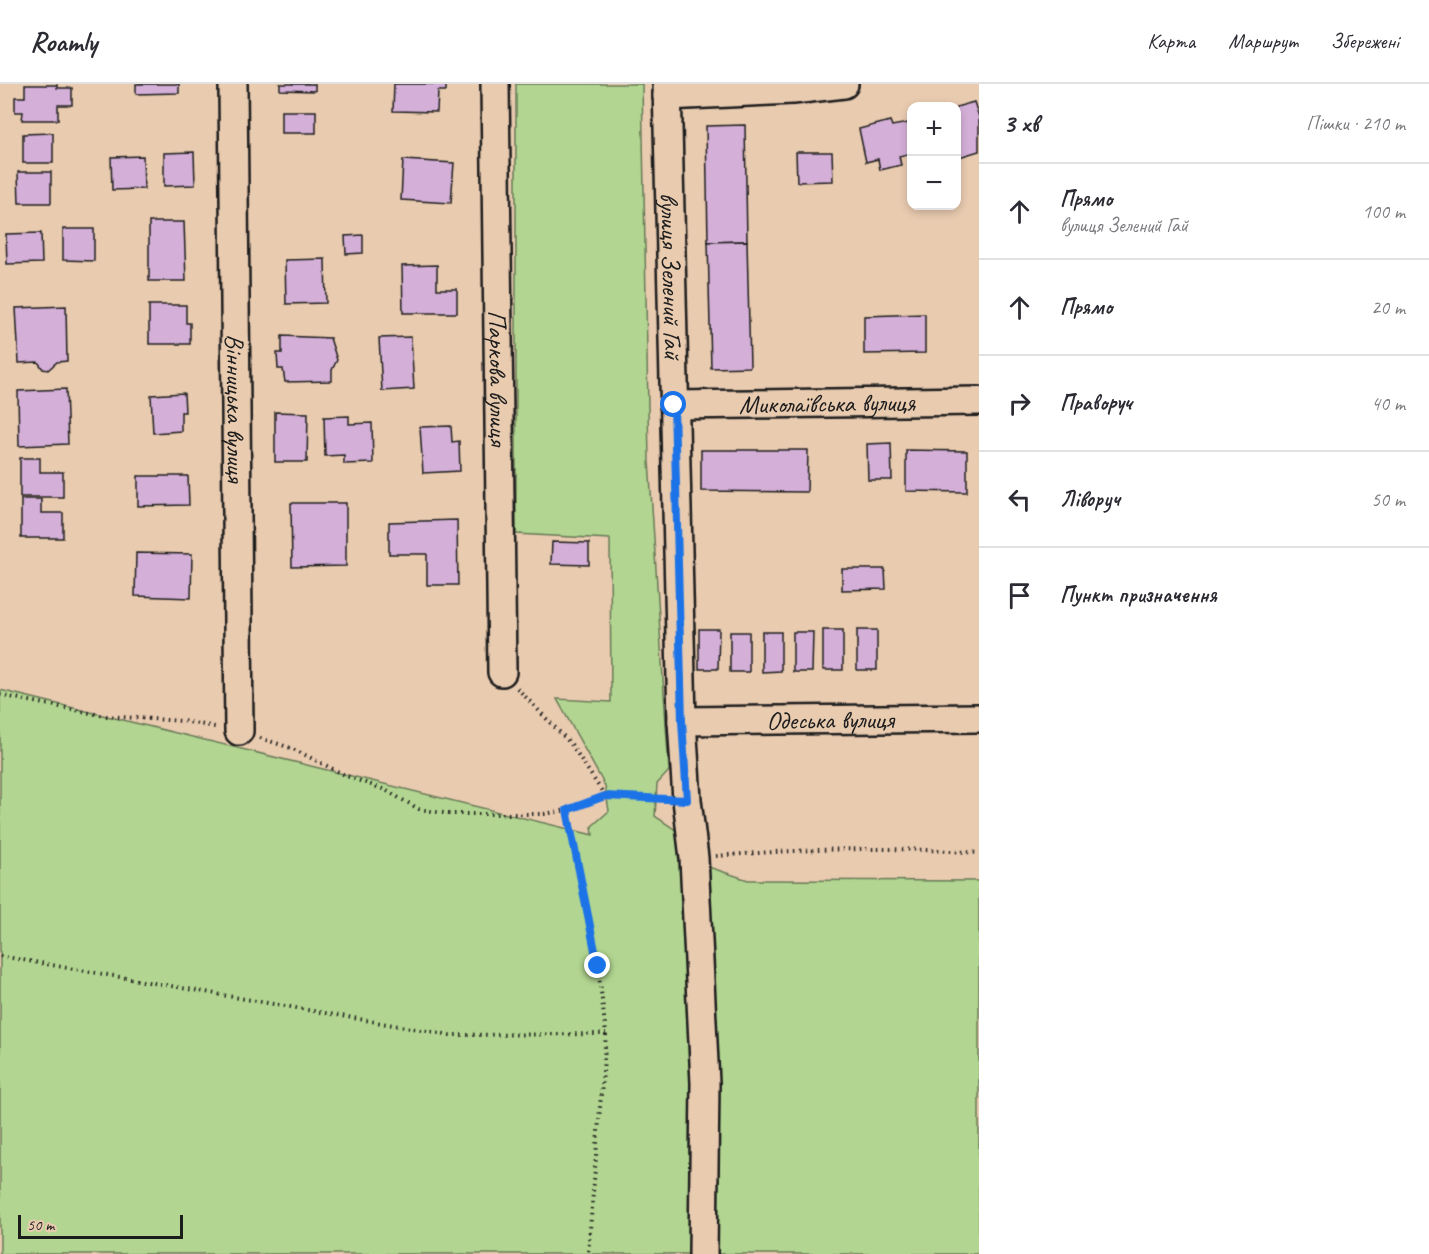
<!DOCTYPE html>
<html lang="uk">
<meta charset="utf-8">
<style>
:root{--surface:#fff;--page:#f7f7f7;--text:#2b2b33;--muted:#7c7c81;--line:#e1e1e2}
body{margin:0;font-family:Caveat,sans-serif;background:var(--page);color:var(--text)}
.controls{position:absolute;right:18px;top:18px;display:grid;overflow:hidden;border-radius:12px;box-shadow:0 3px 9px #0003}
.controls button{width:54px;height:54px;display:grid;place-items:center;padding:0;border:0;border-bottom:2px solid var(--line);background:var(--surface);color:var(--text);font:30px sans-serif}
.scale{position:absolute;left:18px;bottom:15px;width:165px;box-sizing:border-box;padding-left:6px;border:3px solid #1c1c1c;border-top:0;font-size:16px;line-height:21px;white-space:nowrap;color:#1c1c1c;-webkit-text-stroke:4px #e9cbb0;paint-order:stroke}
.stop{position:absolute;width:18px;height:18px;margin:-14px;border:4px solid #1a73e8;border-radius:50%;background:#fff}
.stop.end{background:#1a73e8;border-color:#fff;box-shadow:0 2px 6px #0008}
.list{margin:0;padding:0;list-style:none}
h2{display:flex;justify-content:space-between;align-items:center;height:78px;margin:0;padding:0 24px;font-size:26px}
h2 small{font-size:20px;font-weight:400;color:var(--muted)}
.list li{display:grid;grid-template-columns:39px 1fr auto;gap:18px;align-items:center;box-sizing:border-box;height:96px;padding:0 24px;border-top:2px solid var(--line)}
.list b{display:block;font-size:22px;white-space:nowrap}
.list p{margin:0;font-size:20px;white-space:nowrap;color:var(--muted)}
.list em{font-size:20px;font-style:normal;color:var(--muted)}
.icon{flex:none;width:33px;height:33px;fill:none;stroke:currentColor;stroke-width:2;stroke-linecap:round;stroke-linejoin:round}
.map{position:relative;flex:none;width:979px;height:1170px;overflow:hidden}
header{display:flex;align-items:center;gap:36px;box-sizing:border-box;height:84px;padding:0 30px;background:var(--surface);border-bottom:2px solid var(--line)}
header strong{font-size:28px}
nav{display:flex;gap:33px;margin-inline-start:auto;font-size:21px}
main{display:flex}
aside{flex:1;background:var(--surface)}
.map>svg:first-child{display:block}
</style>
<header>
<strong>Roamly</strong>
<nav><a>Карта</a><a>Маршрут</a><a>Збережені</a></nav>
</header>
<main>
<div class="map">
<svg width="979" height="1170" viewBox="0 0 979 1170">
<rect width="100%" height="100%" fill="#e9cbb0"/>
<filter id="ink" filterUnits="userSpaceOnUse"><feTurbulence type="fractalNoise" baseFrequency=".0167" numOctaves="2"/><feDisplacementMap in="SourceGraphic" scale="12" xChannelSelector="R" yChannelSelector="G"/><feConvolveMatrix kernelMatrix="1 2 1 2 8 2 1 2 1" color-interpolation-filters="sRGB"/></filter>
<g filter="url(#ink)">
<polygon fill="#b2d691" stroke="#677956" stroke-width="1.5" points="516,0 642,0 649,377 669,687 657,700 655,732 680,749 681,774 748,796 979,797 979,1170 0,1170 0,606 593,751 592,742 609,727 605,702 557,615 611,618 610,455 516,450"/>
<g fill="#d4afd7" stroke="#1c1c1c" stroke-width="1.5">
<polygon points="136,0 179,0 179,9 136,10"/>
<polygon points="280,0 315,0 315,7 280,6"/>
<polygon points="394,0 446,0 446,7 438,7 437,28 393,27"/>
<polygon points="25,1 57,1 57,4 72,4 72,21 58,21 58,36 22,36 23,28 15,28 15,13 25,13"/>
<polygon points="974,18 979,33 979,67 956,74 956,23"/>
<rect x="281" y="27" width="35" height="22"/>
<polygon points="890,37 892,42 908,39 912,55 912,69 899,72 901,81 880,86 878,75 866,78 859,45"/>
<polygon points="745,41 747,157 708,158 706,42"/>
<polygon points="53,49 53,79 23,79 23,50"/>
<polygon points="194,68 195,101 164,102 164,69"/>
<polygon points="796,68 832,68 833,97 797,98"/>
<polygon points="143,72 144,105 112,106 111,73"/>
<polygon points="403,76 454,79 451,119 401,116"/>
<polygon points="18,88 51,88 51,119 19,119"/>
<polygon points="149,138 184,138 186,197 149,197"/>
<polygon points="63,145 94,145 94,177 63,176"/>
<polygon points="41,149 42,179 7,180 6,150"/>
<polygon points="363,151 363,169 346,170 345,152"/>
<polygon points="747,157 750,283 711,284 708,158"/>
<polygon points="325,175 326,219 286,220 285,176"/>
<polygon points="437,181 437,205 457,205 457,229 403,229 402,182"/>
<polygon points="149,221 186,221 186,239 190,239 190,260 149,260"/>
<polygon points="66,222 67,277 57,278 48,286 43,285 38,278 19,279 16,224"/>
<polygon points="925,230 925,269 864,270 864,232"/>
<polygon points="282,252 330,254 337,276 332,286 332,297 285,298 283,285 278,285 277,269 282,269"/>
<polygon points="411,253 414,305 382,307 379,254"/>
<polygon points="66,305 68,360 19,362 18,307"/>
<polygon points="184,309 185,328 181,328 181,347 153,349 151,311"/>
<polygon points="275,328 308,329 307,378 275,378"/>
<polygon points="349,332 349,340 372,339 373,379 344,380 344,371 325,372 324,333"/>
<polygon points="451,342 452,358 459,357 460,387 423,389 420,343"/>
<polygon points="891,359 892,396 868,396 867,360"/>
<polygon points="701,366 808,366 807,408 701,407"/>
<polygon points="906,366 967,367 967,408 906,407"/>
<polygon points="20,374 40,374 40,388 63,388 63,413 20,413"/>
<polygon points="138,392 188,392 189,421 138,422"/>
<polygon points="21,415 41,415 41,429 63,429 63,454 21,454"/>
<polygon points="291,419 346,419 346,482 292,483"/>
<polygon points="457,436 458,501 427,501 427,470 389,470 389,438"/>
<polygon points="552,458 589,459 589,481 551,480"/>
<polygon points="136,469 192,470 191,514 135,512"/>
<polygon points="842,485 885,485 886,505 842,506"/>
<polygon points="699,545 719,545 718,585 699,585"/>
<rect x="823" y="546" width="20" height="40"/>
<rect x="857" y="546" width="20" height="40"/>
<rect x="730" y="548" width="19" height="40"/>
<polygon points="762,548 781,548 781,587 762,588"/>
<polygon points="793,548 813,548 812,588 793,588"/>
</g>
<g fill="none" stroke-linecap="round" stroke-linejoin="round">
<g stroke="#1c1c1c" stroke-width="32">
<g id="minor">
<path id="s1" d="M233,0l6,647"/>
<path id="s2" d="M495,0l7,588"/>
<path id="s3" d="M667,0l15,637 5,79 7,58 11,225 -2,171"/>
<polyline points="667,12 793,6 844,0"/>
<path id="s4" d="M674,321l305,-4"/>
<path id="s5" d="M682,637l297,-3"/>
</g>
</g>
<g stroke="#1c1c1c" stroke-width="4" stroke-dasharray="1.5 4.5" stroke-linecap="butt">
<polyline points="517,604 571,660 605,712"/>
<polyline points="0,611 105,632 183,637 215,643"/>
<polyline points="260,654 291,664 349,693 385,706 419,725 449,730 544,730 567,726 605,712 663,715"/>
<polyline points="567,726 598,882 606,950 588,1170"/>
<path d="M716,772c88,-7 175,-10 263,-3"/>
<polyline points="0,872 450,951 606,950"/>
</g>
<use href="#minor" stroke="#e9cbb0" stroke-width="27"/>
</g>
</g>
<g fill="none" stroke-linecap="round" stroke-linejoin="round" filter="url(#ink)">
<polyline stroke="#1a73e8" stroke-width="8" points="598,882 567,726 605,712 687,716 682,637 674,321"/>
</g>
<g text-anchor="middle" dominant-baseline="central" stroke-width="4.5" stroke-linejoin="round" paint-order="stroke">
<g font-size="26" fill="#1c1c1c" stroke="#e9cbb0">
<text stroke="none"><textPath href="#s3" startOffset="192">вулиця Зелений Гай</textPath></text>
<text stroke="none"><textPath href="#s2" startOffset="294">Паркова вулиця</textPath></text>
<text stroke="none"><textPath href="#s4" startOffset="153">Миколаївська вулиця</textPath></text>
<text stroke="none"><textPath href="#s1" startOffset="324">Вінницька вулиця</textPath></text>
<text stroke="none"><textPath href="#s5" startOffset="148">Одеська вулиця</textPath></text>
</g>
</g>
</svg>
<div class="controls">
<button>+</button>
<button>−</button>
</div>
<div class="scale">50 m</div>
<div class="stop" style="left:674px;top:321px"></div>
<div class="stop end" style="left:598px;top:882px"></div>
</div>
<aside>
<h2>3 хв<small>Пішки · 210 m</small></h2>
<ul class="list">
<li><svg class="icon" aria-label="ahead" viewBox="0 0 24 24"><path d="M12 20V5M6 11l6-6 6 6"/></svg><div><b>Прямо</b><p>вулиця Зелений Гай</p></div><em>100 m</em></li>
<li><svg class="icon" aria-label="ahead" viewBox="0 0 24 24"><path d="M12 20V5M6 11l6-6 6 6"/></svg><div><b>Прямо</b></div><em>20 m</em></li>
<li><svg class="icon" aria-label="right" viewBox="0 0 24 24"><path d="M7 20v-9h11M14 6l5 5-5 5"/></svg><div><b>Праворуч</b></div><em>40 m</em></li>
<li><svg class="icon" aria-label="left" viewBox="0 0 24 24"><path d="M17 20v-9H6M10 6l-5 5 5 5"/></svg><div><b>Ліворуч</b></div><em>50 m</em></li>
<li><svg class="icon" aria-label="arrive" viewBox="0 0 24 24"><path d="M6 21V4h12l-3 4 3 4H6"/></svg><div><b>Пункт призначення</b></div></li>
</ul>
</aside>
</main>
